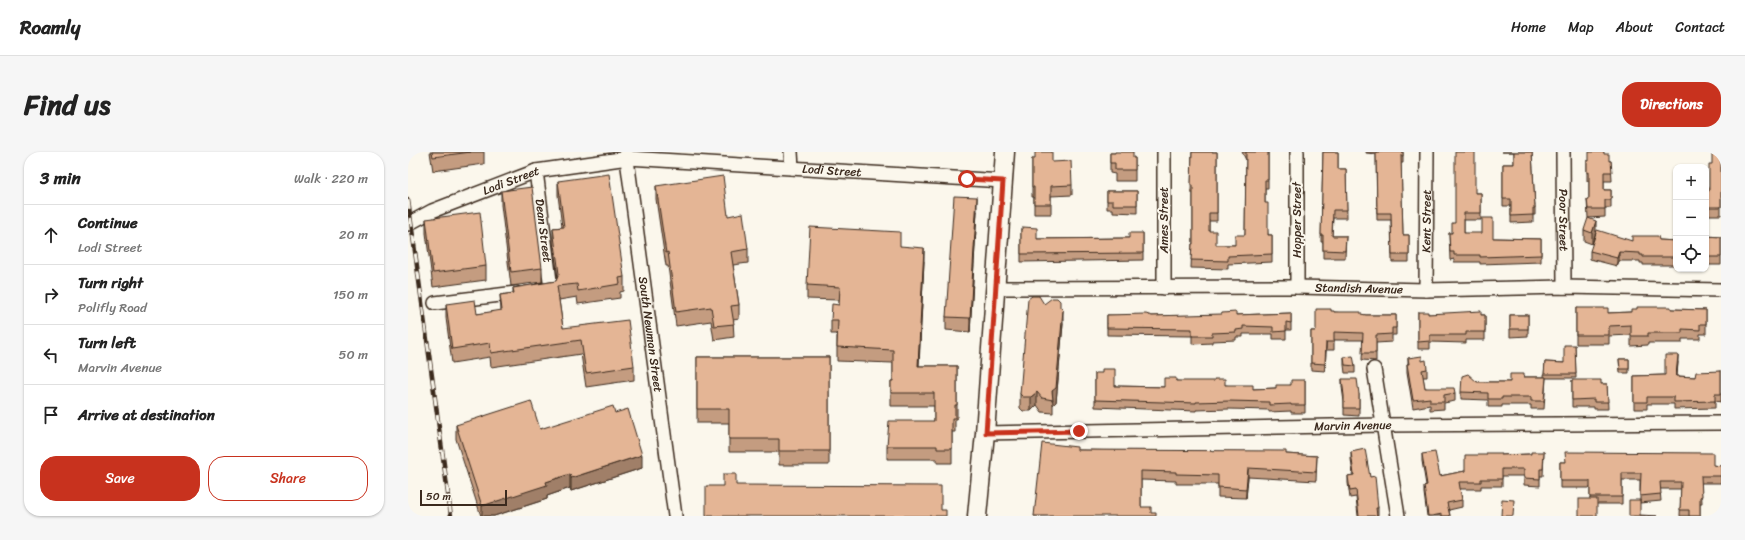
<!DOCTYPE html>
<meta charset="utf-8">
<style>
:root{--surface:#fff;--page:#f6f6f6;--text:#222;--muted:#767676;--line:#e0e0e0;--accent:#c8321e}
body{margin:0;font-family:Sriracha,sans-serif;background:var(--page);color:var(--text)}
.controls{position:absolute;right:12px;top:12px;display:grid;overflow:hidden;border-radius:8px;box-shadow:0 1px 3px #0004}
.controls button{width:36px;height:36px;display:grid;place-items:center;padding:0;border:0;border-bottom:1px solid var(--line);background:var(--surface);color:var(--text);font:20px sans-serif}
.scale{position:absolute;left:12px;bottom:10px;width:87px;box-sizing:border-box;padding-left:4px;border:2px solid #3b2a1e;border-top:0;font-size:11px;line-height:14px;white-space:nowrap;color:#3b2a1e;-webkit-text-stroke:3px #fbf7ec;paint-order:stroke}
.stop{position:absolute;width:12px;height:12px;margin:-9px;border:3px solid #c8321e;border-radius:50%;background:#fff}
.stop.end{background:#c8321e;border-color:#fff;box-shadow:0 1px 4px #0008}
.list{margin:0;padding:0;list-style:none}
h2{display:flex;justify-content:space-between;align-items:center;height:52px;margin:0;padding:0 16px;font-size:17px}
h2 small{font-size:13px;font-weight:400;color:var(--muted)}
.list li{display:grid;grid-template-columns:26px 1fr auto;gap:12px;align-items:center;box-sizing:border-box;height:60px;padding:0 16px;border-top:1px solid var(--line)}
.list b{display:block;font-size:15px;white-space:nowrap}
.list p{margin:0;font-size:13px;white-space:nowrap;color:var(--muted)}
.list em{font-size:13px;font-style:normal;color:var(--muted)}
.actions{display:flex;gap:8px;padding:12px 16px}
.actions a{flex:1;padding:9px 0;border:1px solid var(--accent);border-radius:16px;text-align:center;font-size:14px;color:var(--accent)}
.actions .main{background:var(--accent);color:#fff}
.icon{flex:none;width:22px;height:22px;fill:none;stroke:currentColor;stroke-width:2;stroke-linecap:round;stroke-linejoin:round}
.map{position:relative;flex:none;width:1313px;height:364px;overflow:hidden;border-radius:16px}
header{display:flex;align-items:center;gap:24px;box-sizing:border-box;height:56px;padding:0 20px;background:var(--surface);border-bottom:1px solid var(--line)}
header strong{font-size:19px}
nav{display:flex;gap:22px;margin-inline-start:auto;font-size:14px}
.intro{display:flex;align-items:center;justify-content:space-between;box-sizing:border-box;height:96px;padding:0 24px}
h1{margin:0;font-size:28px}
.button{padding:10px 18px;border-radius:16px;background:var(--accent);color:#fff;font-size:14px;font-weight:700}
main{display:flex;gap:24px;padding:0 24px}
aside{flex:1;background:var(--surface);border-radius:16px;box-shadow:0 1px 3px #0004}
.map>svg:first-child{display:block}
</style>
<header>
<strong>Roamly</strong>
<nav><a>Home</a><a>Map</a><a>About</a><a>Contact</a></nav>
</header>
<div class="intro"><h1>Find us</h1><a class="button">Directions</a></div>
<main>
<aside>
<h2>3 min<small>Walk · 220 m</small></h2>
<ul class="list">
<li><svg class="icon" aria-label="ahead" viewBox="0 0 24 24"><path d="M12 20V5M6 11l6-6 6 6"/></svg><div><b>Continue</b><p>Lodi Street</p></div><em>20 m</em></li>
<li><svg class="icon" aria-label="right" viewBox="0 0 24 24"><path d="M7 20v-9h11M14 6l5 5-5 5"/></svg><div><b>Turn right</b><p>Polifly Road</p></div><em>150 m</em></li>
<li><svg class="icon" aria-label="left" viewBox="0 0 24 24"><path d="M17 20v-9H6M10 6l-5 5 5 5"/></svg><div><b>Turn left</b><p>Marvin Avenue</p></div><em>50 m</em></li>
<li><svg class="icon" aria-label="arrive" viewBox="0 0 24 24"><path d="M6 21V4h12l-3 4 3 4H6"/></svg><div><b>Arrive at destination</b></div></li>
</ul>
<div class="actions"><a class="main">Save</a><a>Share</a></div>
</aside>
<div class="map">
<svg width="1313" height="364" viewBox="0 0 1313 364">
<rect width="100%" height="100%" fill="#fbf7ec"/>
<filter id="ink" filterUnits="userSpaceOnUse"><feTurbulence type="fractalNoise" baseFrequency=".025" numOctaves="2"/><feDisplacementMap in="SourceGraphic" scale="8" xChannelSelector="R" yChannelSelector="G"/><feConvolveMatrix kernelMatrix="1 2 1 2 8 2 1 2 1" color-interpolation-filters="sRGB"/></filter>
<g filter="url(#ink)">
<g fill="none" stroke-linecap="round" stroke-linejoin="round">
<g stroke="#3b2a1e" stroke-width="16">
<g id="street">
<path id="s1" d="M218,0l49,364"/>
<polyline points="383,0 384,16"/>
<polyline points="889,0 889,135"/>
<path id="s2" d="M1155,0l1,135"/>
<path id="s3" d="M128,19l15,118 -11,1"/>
<path id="s4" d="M0,72l24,-13 104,-40 92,-13 375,23"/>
<path id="s5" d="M588,136l301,-1 129,3 138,-3 157,3"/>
<polyline points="756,136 756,0"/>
<path id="s6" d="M1018,138l1,-138"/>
<polyline points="27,151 108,141"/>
<polyline points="966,217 990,364"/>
<path id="s7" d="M577,281l398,-8 338,-2"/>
</g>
</g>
<g stroke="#3b2a1e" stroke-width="21">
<polyline id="secondary" points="569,364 577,281 597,0"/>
</g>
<use href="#street" stroke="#fbf7ec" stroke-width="13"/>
<use href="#secondary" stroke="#fbf7ec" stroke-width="18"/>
<g stroke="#3b2a1e" stroke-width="4.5">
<polyline id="rail" points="0,48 43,364"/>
</g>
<use href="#rail" stroke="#fbf7ec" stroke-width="3" stroke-dasharray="9" stroke-linecap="butt"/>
</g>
<g fill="#c49c80" stroke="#3b2a1e">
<polygon points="22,0 76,0 76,12 25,19"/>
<polygon points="784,0 809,0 809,69 801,69 801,79 808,93 827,93 837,83 838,8 834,0 860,0 860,36 857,36 857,51 860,83 864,83 864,110 820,112 820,117 783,116 784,92 785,92 785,41 783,41"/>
<polygon points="915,0 930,0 930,17 938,17 939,66 925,66 924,84 938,84 937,106 915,106 915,90 913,90"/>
<polygon points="958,0 995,0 995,11 993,11 995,83 1001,83 1001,110 984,110 983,68 969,68 968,2 958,1"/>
<polygon points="1094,0 1124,0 1127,56 1127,63 1125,63 1125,70 1103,71 1103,54 1095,54 1095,12 1106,12 1106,0"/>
<polygon points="1313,0 1313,63 1299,63 1299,39 1301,39 1304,12"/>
<polygon points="702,1 707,1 725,6 727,6 727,29 707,29 707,22 702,21"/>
<polygon points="1196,2 1201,9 1203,9 1204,29 1196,29 1196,38 1203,38 1203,56 1197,56 1197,65 1180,66 1179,47 1181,47 1181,29 1179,29 1179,9 1181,9"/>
<polygon points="624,7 644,10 664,33 664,43 643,44 643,62 626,62 626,45 624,45"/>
<polygon points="150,29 216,125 216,139 212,140 212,146 170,152 169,145 151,148 155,176 226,214 226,228 178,235 173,202 83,215 82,205 44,211 38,166 38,152 69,162 93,159 92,143 105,141 105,136 148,129 150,126 145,90 145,76 154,75 150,43"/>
<polygon points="248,34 320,64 340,97 340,111 325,113 331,153 331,167 325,168 326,185 306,188 303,169 268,174 260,114 258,114 248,47"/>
<polygon points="93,39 134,116 134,130 103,134 93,53"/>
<polygon points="699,39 729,39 729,61 705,60 705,57 699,57"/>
<polygon points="1067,41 1073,41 1073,68 1056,68 1056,81 1085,86 1133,87 1133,110 1072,112 1072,110 1046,110 1046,107 1042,108 1041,81 1044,81 1047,71"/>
<polygon points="569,59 562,180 538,178 538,165"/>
<polygon points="18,67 78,114 78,128 25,135 18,81"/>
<polygon points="613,77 629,87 721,86 735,81 735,108 613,110"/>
<polygon points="1176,78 1188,80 1184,92 1176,89"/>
<polygon points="1298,84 1313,85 1313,113 1298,113"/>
<polygon points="1251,88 1268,89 1268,113 1235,113 1235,111 1232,111 1232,109 1211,109 1209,114 1182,107 1182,99 1224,89"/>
<polygon points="492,94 516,109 511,214 549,214 549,267 547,267 547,280 544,280 544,311 529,311 529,307 479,307 479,294 526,269 526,254 483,254 483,229 485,229 485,211 429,209 429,182 423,182 423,168 431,153 431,148 399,147 399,133"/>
<polygon points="636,152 652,155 655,172 648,250 645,253 645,261 634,260 629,253 623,259 615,259 612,256 612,242"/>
<polygon points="1168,156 1200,161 1223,160 1263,157 1298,158 1298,182 1292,182 1292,187 1274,187 1274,191 1240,191 1240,193 1223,194 1223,183 1201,184 1201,192 1168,192"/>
<polygon points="923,159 926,160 958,163 988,163 988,183 984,183 984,190 968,191 968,209 954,208 955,188 926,188 926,198 918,198 917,219 903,218 903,179 908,179"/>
<polygon points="1010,160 1020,162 1077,163 1077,188 1058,188 1058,191 1022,190 1022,197 1010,197"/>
<polygon points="883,161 883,178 878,178 878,187 865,187 865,182 835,182 835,185 828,185 828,188 804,189 804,191 784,192 784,184 699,183 699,163 744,164 828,163"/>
<polygon points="1102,163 1120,163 1120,184 1102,185"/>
<polygon points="1167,193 1168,226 1138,226 1136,257 1123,257 1123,253 1094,253 1094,255 1080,255 1080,248 1053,247 1053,240 1069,230 1102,230 1116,225 1136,225 1137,210 1156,211"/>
<polygon points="289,205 421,205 421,313 371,313 371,300 321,300 321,271 289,271"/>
<polygon points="936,205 947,214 947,221 937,221 936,213"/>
<polygon points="1000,206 1014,209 1019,217 1019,225 1015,225 1017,236 1047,241 1047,249 1036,251 1036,257 1022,258 1022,253 1005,256 999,220 999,212 1000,212"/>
<polygon points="1211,207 1221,207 1221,221 1212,221"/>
<polygon points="1270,210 1269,224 1287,225 1313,219 1313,250 1307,249 1307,256 1266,257 1266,252 1239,252 1239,257 1226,257 1226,224 1257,223"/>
<polygon points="687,221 707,234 756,235 768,229 817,233 845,237 868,236 883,233 897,228 897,261 883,261 883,259 861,260 861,258 821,257 788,258 788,259 687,255"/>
<polygon points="934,227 951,242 951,264 936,263 936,250 934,235"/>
<polygon points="1164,228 1193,232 1199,232 1200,257 1186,257 1186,255 1164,255"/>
<polygon points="207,261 234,316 163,339 162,336 139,344 139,347 86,364 73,364 48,287 48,273 132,277"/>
<polygon points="669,298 878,302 909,304 908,329 840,325 838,346 810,345 810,332 768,332 768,329 733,328 733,355 743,361 626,364"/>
<polygon points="943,300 962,325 970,356 970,363 969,364 950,364 948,345 942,346 940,331 940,324 945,323 943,307"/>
<polygon points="1136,300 1135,324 1132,324 1132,334 1116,333 1116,324 1094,324 1094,334 1073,334 1073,337 1052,337 1054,348 1054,355 1041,358 1042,364 1019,364 1016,341 1016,334 1018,333 1014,309 1014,302 1032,324 1057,319 1093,303 1123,302"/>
<polygon points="1152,310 1313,314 1313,331 1293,331 1294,351 1292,351 1292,364 1272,364 1273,337 1252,337 1253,349 1232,351 1232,328 1214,328 1214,352 1189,352 1182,347 1182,336 1152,336"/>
</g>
<g fill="#a07f68" stroke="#3b2a1e">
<polygon points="569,45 569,59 562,180 562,166"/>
<polygon points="1188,69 1188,80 1184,92 1184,81"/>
<polygon points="516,96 516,109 510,228 510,214"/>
<polygon points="1211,100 1211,109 1209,114 1209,106"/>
<polygon points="655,158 655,172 648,250 645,253 644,239"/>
<polygon points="918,190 918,198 917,219 917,212"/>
<polygon points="1270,203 1270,210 1268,231 1268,224"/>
<polygon points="629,240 629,253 623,259 623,245"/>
<polygon points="234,303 234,316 163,339 163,326"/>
<polygon points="840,316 840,325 838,346 838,337"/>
<polygon points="162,322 162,336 139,344 139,347 86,364 74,364 74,354 138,330"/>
</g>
<g fill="#e4b595" stroke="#3b2a1e">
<polygon points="24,0 63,0 25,5"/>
<polygon points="627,0 644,0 644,10 663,9 664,33 643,34 643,52 626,52 626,35 624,35 624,7 627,7"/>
<polygon points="707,0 725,0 725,6 727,6 727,18 707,18 707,11 702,11 702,1 707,1"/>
<polygon points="784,0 809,0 809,61 801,61 801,79 808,79 808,93 827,93 827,83 837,83 838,0 860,0 860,28 857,28 857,51 860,51 860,83 864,83 864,102 820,104 820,109 783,108 784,92 785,92 785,33 783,33"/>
<polygon points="915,0 930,0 930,17 938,17 939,58 925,58 924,84 938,84 937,99 915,98 915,83 913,83"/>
<polygon points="968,0 995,0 995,4 993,4 995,83 1001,83 1001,103 984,103 983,61 969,61"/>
<polygon points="1047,0 1067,0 1067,41 1073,41 1073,61 1056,61 1056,81 1074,81 1074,66 1085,66 1085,86 1133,87 1133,103 1072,105 1072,103 1046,103 1046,100 1042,100 1041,81 1044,81 1044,71 1047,71"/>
<polygon points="1106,0 1124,0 1127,56 1125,56 1125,63 1103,64 1103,47 1095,47 1095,12 1106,12"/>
<polygon points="1181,0 1196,0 1196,2 1201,2 1201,9 1203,9 1204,20 1196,20 1196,38 1203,38 1203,48 1197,48 1197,57 1180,57 1179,47 1181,47 1181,20 1179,21 1179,9 1181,9"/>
<polygon points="1304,0 1313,0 1313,55 1299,55 1299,39 1301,39 1301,12 1304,12"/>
<polygon points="201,22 216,125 211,126 212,132 170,139 169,132 149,134 155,176 220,168 226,214 178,221 173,188 83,201 82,191 44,197 38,152 67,148 69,162 94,158 92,143 106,141 105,136 148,129 151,122 145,76 156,75 150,29"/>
<polygon points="315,24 320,64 335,61 340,97 323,100 331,153 323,154 326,172 306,174 303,155 268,160 260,100 258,101 248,34"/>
<polygon points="124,35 134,116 103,120 93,39"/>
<polygon points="699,39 729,39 729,53 705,53 705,49 699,49"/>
<polygon points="546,44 569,45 562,166 538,165"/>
<polygon points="72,60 78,114 25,121 18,67"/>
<polygon points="1180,66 1188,69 1184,81 1176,78"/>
<polygon points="402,75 492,80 492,94 516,96 510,214 549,214 549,253 547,253 547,266 544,266 544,297 529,297 529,294 479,294 481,269 526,269 526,241 483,241 483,229 485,229 485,198 429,195 430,168 423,168 424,152 431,153 432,135 399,133"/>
<polygon points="615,75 629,76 629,87 721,86 721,81 735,81 735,101 613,102 613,77 615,77"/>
<polygon points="1189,78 1224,89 1224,84 1250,84 1251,88 1268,89 1268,105 1235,105 1235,103 1232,103 1232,101 1211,100 1209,106 1182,99"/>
<polygon points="1298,84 1313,85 1313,105 1298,105"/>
<polygon points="624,144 631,144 636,152 644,146 649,146 652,149 652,155 655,158 648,236 644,239 645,248 634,246 629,240 623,245 615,245 612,242 620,147"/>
<polygon points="1229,155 1263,155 1263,157 1298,158 1298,172 1292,172 1292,178 1274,177 1274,181 1240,181 1240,184 1223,184 1223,173 1201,174 1201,183 1168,183 1168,156 1200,156 1200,161 1223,160 1223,157 1229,157"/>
<polygon points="908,157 923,157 923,159 926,159 926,160 953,160 953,162 958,163 988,163 988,176 984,176 984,182 968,183 968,201 954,201 955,181 926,180 926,190 918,190 917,212 903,211 903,179 908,179"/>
<polygon points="1073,159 1073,163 1077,163 1077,180 1058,180 1058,183 1022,183 1022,189 1010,190 1010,160 1020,160 1020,162"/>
<polygon points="828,160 828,163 883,161 883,171 878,170 878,179 865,180 865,175 835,174 835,177 828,178 828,180 804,181 804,184 784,184 784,177 699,176 699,163 738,162 744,164 814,162 814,161"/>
<rect x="1102" y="163" width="18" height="14"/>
<polygon points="1156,193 1167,193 1168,222 1136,222 1137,210 1156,211"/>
<polygon points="1257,203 1270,203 1268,224 1287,225 1288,220 1313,219 1313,242 1307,242 1307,249 1266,250 1266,245 1239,245 1239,250 1226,250 1226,224 1257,223"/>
<polygon points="945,204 947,214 937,213 936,205"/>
<polygon points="1014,204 1014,209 1018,208 1019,217 1014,218 1017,236 1046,236 1047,241 1036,243 1036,250 1022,250 1022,246 1005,248 999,212 1001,212 1000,206"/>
<polygon points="289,205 421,205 421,299 371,299 371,287 321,287 321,257 289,257"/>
<polygon points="1211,207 1221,207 1221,217 1212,217"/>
<polygon points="694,217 707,217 707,234 756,235 756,226 768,226 768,229 806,229 806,227 817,227 817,233 845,233 845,237 868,236 868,233 883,233 883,228 897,228 897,253 883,253 883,252 861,253 861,250 821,249 788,250 788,251 687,248 687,221 694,221"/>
<polygon points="1060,222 1069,230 1102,230 1102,222 1116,222 1116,225 1138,225 1136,249 1123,249 1123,245 1094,245 1094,247 1080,247 1080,241 1053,240 1054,224"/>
<polygon points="934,227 949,227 951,242 951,256 936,256 936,244"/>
<polygon points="1164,228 1193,228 1193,232 1199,232 1200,250 1186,250 1186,247 1164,248"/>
<polygon points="123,249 132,277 205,254 207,261 220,257 234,303 163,326 162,322 138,330 139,333 74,354 48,273"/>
<polygon points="634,291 669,295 669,298 878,299 878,302 909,304 908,320 840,316 838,337 810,335 810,323 768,322 768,320 733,319 733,355 743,355 743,361 748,361 748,364 626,364"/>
<polygon points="957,297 962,325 967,324 970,356 968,356 969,364 951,364 948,338 942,339 940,324 946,323 943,300"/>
<polygon points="1027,300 1032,324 1057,319 1057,303 1078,303 1078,301 1093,301 1093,303 1123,302 1123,300 1136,300 1135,317 1132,317 1132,327 1116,326 1116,317 1094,317 1094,327 1073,327 1073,330 1051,330 1054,348 1039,351 1042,364 1034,364 1034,362 1024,364 1020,364 1016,334 1019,333 1014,302"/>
<polygon points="1157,300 1305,301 1305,313 1313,314 1313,324 1293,324 1294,344 1292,345 1292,364 1281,364 1281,358 1272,358 1273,330 1252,330 1253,342 1232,344 1233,321 1214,321 1214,345 1182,345 1182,329 1152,329 1152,310 1158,310"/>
<polygon points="315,322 328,322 328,333 533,334 533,358 538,358 538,364 298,364 298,334 315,334"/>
<polygon points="1094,347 1106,348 1105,364 1093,364"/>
<rect x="1171" y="347" width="18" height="17"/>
<polygon points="1221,348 1232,348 1232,363 1249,364 1221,364"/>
</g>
</g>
<g fill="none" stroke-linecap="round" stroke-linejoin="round" filter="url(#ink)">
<polyline stroke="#c8321e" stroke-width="5" points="559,27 595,29 578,281 671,279"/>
</g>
<g text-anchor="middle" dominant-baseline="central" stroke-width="4" stroke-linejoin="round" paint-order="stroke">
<g font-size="12" fill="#3b2a1e" stroke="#fbf7ec">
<text stroke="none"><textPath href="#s4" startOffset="436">Lodi Street</textPath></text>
<text stroke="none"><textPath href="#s4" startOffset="112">Lodi Street</textPath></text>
<text transform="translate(756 68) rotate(-90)">Ames Street</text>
<text transform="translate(889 68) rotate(-90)">Hopper Street</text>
<text stroke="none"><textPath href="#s2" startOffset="68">Poor Street</textPath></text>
<text stroke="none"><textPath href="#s6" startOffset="69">Kent Street</textPath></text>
<text stroke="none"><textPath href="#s3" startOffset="60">Dean Street</textPath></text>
<text stroke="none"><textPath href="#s5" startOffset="363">Standish Avenue</textPath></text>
<text stroke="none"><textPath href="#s1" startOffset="184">South Newman Street</textPath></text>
<text stroke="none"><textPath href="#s7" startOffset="368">Marvin Avenue</textPath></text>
</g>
</g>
</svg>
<div class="controls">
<button>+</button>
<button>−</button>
<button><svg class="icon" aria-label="locate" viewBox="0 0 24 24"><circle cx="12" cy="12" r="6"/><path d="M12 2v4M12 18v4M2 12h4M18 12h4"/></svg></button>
</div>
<div class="scale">50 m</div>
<div class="stop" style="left:559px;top:27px"></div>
<div class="stop end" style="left:671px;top:279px"></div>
</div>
</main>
